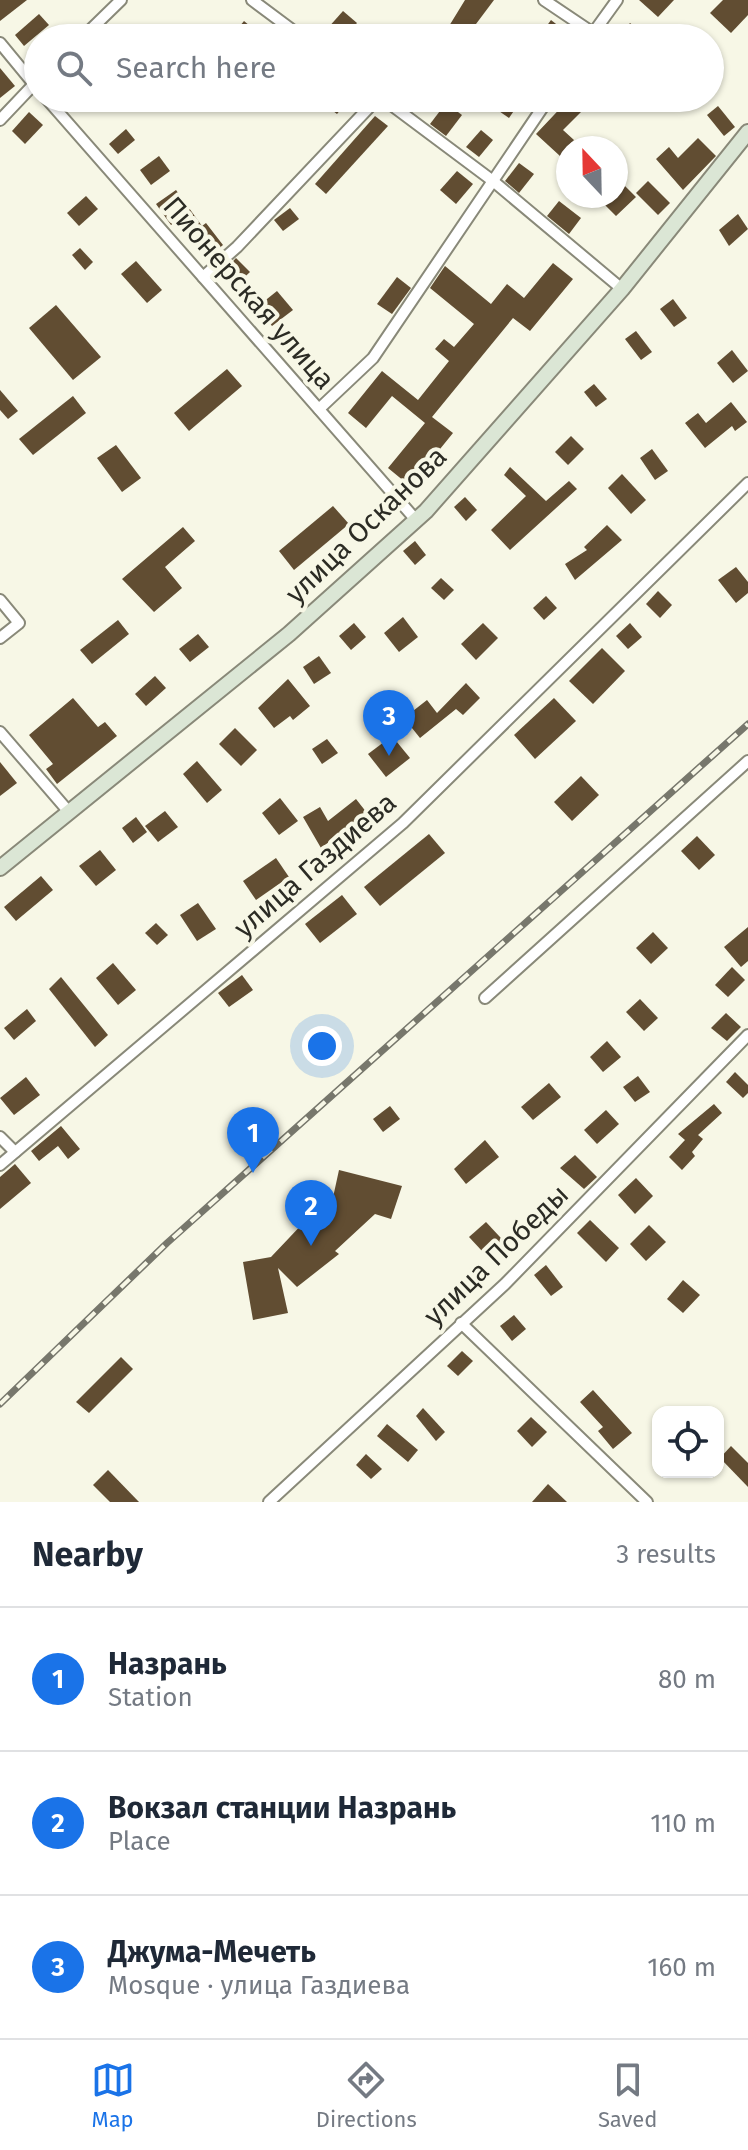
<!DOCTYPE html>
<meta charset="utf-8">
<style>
:root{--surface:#fff;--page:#f2f2f3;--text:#1f2937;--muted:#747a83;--line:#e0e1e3;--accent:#1a73e8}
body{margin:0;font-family:"Fira Sans",sans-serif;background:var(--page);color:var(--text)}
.controls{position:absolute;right:24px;bottom:24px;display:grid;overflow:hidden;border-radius:16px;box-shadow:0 2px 6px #0004}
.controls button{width:72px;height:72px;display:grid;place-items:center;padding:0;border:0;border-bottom:2px solid var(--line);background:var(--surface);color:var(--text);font:40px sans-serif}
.compass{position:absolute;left:556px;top:136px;width:72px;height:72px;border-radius:50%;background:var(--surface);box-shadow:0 2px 6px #0004;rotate:338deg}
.you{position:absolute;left:322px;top:1046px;width:28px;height:28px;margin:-20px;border:6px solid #fff;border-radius:50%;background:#1a73e8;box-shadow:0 0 0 12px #1a73e833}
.badge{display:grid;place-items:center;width:52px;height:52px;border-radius:50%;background:var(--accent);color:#fff;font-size:26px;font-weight:700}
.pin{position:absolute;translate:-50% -66px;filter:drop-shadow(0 2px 4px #0008)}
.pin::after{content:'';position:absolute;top:42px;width:28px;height:24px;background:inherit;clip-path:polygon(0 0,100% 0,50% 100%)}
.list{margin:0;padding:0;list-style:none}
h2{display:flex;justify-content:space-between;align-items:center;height:104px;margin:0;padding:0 32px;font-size:34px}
h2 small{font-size:26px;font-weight:400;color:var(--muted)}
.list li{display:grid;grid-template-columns:52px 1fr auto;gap:24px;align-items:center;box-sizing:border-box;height:144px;padding:0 32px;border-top:2px solid var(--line)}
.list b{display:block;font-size:30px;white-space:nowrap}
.list p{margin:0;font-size:26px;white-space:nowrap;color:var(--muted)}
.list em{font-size:26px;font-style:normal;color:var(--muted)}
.icon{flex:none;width:44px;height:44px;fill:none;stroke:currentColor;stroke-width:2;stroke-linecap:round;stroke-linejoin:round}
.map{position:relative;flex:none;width:748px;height:1502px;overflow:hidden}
.search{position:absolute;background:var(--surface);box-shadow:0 2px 6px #0004;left:24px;right:24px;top:24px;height:88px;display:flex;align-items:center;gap:20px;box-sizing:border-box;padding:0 28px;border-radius:44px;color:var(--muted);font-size:30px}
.sheet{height:536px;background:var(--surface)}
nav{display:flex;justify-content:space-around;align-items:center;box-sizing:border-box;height:112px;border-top:2px solid var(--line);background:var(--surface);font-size:22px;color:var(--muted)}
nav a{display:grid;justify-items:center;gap:4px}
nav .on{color:var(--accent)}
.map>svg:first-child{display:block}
</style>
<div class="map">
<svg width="748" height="1502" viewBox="0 0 748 1502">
<rect width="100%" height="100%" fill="#f7f7e6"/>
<g fill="#614d32">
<polygon points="0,0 27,0 0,21"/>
<polygon points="465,0 494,0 473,28 487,38 456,38 446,31"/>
<polygon points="639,0 674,0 658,17"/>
<polygon points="723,0 748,0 748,15 731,33 710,13"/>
<polygon points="343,11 357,23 344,38 319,38"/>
<polygon points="39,14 49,25 24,46 15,35"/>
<polygon points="551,20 574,38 538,38"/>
<polygon points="244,21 256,31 250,38 230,38"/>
<polygon points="630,23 649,38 618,38"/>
<polygon points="0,68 15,86 0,98"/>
<polygon points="316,98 350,98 337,114"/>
<polygon points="480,98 508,98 518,105 509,118"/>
<polygon points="570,98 584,109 563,130 574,140 560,156 536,134"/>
<polygon points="446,103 462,115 446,136 430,124"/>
<polygon points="718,106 735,127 724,136 707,115"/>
<polygon points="29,112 43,125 25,144 12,131"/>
<polygon points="375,116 388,126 326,194 315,184"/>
<polygon points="126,129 135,140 118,154 109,144"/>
<polygon points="481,130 493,140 479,157 466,147"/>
<polygon points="698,138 716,156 683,190 656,159 669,147 678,158"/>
<polygon points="159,156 170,171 151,185 140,170"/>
<polygon points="519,163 534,174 519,193 505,181"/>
<polygon points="457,171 473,184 456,204 440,190"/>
<polygon points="648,181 670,203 658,215 636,193"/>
<polygon points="622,183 636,197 616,216 602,202 608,196 616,196 616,188"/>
<polygon points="176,190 202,226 206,223 223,245 208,257 180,219 171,225 156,204"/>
<polygon points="86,196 98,209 79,226 67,213"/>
<polygon points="559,201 581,218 569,234 547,216"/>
<polygon points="290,208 299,219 283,231 274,220"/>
<polygon points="738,214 748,229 729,246 719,230"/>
<polygon points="80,248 93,262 85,270 72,255"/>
<polygon points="236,258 250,272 233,288 220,275"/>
<polygon points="136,261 162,290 147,303 121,274"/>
<polygon points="553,263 573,279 530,331 513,318 432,417 453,433 410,486 388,468 425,423 392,396 366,428 348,413 382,371 418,400 449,361 435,349 444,339 454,347 474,324 430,288 445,266 491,304 507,284 524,298"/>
<polygon points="397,277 411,288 392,314 377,304"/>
<polygon points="277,291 293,310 272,326 257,307"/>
<polygon points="673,299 687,318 674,327 660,309"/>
<polygon points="56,305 101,357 73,380 29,328"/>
<polygon points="636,331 652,352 641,360 625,339"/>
<polygon points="732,350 748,371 733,383 717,363"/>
<polygon points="227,369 242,386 189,431 174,413"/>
<polygon points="594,384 607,399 596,407 584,392"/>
<polygon points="0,390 18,411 8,419 0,410"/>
<polygon points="73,396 86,413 33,455 19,439"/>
<polygon points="731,402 747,422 735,431 732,426 705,448 685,423 698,413 706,423"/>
<polygon points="571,436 584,449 568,465 555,452"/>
<polygon points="116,445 141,478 122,492 97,458"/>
<polygon points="652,449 668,471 655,480 640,458"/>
<polygon points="510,467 546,501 569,481 577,489 510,550 491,530 526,496 504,475"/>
<polygon points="622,474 646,500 631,514 608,488"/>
<polygon points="465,497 477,510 466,521 454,507"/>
<polygon points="333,506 349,524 294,570 279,551"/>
<polygon points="607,525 622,540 575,580 565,564 587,550 584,547"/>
<polygon points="183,527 195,541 165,567 182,588 154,612 122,579"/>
<polygon points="415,541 426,555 415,565 403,551"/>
<polygon points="736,567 748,582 748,593 736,603 718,580"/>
<polygon points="441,578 454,590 444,600 431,588"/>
<polygon points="658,591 672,605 660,618 646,604"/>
<polygon points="546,596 557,608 544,620 533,608"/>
<polygon points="403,617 418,637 399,652 384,633"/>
<polygon points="118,620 129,634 92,664 80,650"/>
<polygon points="354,623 366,637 351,650 339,636"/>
<polygon points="483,623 498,638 476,660 461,644"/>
<polygon points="630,623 642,637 628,649 616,636"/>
<polygon points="198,634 209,647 190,662 179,649"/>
<polygon points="602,648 625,671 593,704 569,681"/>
<polygon points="319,656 331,673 314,684 303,667"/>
<polygon points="155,676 166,688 146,706 135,694"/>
<polygon points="288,679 310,706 293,720 290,716 274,728 258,708"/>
<polygon points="466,683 480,698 463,715 456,709 420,738 404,718 427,700 437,713"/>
<polygon points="73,698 98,727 105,722 117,736 57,784 46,769 53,764 29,735"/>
<polygon points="554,698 576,721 535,759 514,735"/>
<polygon points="235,728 257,750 241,766 219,744"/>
<polygon points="392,736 410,758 386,777 368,754"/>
<polygon points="327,739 338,753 322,764 312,749"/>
<polygon points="197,761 222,790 207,803 183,774"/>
<polygon points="0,762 17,783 0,796"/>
<polygon points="581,776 599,795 572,821 554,802"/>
<polygon points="280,798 298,821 279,835 262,813"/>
<polygon points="356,799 367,813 321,848 303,817 320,807 328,821"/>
<polygon points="165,811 178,827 158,842 145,826"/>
<polygon points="136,817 147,832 133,843 122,828"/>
<polygon points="429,834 445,853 380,906 364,887"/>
<polygon points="697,836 715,855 699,870 681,851"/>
<polygon points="100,850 116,870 96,886 79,866"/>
<polygon points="276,858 289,877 256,900 243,881"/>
<polygon points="41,876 53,890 16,921 4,907"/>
<polygon points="342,895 357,914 320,943 305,924"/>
<polygon points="198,903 216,929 197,941 180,915"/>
<polygon points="156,923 168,935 157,945 145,933"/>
<polygon points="748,927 748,961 741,967 724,947"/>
<polygon points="653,932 668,948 651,964 636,948"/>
<polygon points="113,963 136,990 118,1005 96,978"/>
<polygon points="732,967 745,980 728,997 715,985"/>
<polygon points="242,975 253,990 229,1007 218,993"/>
<polygon points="61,977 108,1035 95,1047 49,989"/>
<polygon points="640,999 658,1018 644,1031 626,1012"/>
<polygon points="27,1009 36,1021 14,1040 4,1028"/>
<polygon points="726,1013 741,1027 727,1041 711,1028"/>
<polygon points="607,1041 621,1057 603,1072 590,1057"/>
<polygon points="735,1072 748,1085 748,1093 743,1098 726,1082"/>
<polygon points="638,1076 650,1092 635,1102 623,1087"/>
<polygon points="26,1077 40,1095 14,1115 0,1098"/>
<polygon points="549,1083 561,1097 533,1120 521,1107"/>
<polygon points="714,1104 722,1113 698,1135 703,1139 692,1152 695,1156 682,1170 669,1157 685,1140 678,1134"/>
<polygon points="390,1106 400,1119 383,1132 373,1119"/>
<polygon points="606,1110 619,1124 597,1144 584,1130"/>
<polygon points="61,1126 80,1149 68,1159 58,1146 39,1161 31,1151"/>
<polygon points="485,1140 499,1157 466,1184 454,1169"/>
<polygon points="575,1155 597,1177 584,1189 560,1168"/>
<polygon points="15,1164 31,1183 0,1209 0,1177"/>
<polygon points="339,1170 402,1186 391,1219 375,1214 335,1251 339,1254 297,1287 278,1268 288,1313 253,1320 243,1262 271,1257 307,1219 310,1223 332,1202"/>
<polygon points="636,1178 653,1196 635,1214 618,1195"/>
<polygon points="590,1220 619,1248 606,1262 577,1233"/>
<polygon points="486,1222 512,1250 495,1265 469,1237"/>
<polygon points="649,1225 666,1242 646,1261 630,1244"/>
<polygon points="546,1265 563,1287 551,1296 534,1275"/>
<polygon points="683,1280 700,1295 683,1313 667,1299"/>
<polygon points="514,1315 526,1329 512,1341 500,1326"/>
<polygon points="462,1351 473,1361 458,1376 447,1366"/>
<polygon points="121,1357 133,1369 89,1413 76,1402"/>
<polygon points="593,1390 632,1433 613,1449 598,1431 603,1427 580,1402"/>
<polygon points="423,1408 445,1432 436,1441 416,1416"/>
<polygon points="531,1417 547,1432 532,1447 517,1431"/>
<polygon points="387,1424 418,1450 408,1462 377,1436"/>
<polygon points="731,1446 748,1463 748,1487 720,1458"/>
<polygon points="366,1454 382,1469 371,1479 356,1465"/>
<polygon points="108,1470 139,1502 110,1502 93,1485"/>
<polygon points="548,1484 567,1502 532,1502"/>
</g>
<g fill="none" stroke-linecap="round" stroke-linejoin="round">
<g stroke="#898979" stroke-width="14">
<g id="street">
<polyline points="252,0 303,38"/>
<polyline points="544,0 593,33"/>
<polyline points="591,36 617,0"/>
<polyline points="82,38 121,0"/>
<polyline points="0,43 38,89"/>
<polyline points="46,98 416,520"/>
<polyline points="382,98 493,181 622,289"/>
<polyline points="0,120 37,81"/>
<polyline points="203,277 237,247 378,98"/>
<polyline points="319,409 373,358 549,98"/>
<polyline points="0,600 19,623 0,638"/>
<polyline points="0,732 69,812"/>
<polyline points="485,998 748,761"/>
<polyline points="0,1137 15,1152"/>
<polyline points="0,1165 403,823 748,483"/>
<polyline points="461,1323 647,1502"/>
<polyline points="269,1502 505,1284 748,1035"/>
</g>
</g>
<g stroke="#898979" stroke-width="18">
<polyline id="secondary" points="0,868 289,634 426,511 622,289 748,132"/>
</g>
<use href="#street" stroke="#fff" stroke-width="10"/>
<use href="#secondary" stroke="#dbe6d5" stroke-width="14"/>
<g stroke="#77776c" stroke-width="7">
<polyline id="rail" points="0,1404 167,1243 748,724"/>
</g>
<use href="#rail" stroke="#f7f7e6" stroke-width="4" stroke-dasharray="12" stroke-linecap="butt"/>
</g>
<g text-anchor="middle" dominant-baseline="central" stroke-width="8" stroke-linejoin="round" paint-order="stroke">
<g font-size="28" fill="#2b2b24" stroke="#f7f7e6">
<text transform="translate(249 293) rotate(49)">Пионерская улица</text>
<text transform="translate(366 525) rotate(-44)">улица Осканова</text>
<text transform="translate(315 865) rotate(-41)">улица Газдиева</text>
<text transform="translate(496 1255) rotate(-44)">улица Победы</text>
</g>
</g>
</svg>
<div class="controls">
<button><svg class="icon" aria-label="locate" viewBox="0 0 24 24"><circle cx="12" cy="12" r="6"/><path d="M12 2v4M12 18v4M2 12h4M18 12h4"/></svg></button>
</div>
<svg class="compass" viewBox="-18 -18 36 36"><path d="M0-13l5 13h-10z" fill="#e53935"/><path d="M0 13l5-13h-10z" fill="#747a83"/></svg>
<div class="you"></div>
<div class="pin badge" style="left:253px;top:1173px">1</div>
<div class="pin badge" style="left:311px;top:1246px">2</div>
<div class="pin badge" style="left:389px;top:756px">3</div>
<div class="search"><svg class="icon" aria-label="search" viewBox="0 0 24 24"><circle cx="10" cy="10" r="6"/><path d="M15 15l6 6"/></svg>Search here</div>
</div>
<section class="sheet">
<h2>Nearby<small>3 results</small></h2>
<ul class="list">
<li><span class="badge">1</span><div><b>Назрань</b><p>Station</p></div><em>80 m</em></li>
<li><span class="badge">2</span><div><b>Вокзал станции Назрань</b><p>Place</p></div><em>110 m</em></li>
<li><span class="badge">3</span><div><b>Джума-Мечеть</b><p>Mosque · улица Газдиева</p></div><em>160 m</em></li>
</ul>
</section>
<nav>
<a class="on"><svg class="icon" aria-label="map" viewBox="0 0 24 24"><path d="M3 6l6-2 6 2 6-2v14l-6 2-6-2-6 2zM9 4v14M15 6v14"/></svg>Map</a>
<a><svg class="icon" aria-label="directions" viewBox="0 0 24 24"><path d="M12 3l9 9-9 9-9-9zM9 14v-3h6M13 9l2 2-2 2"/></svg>Directions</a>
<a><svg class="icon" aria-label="saved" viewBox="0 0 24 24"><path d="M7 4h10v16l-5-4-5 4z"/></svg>Saved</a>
</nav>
